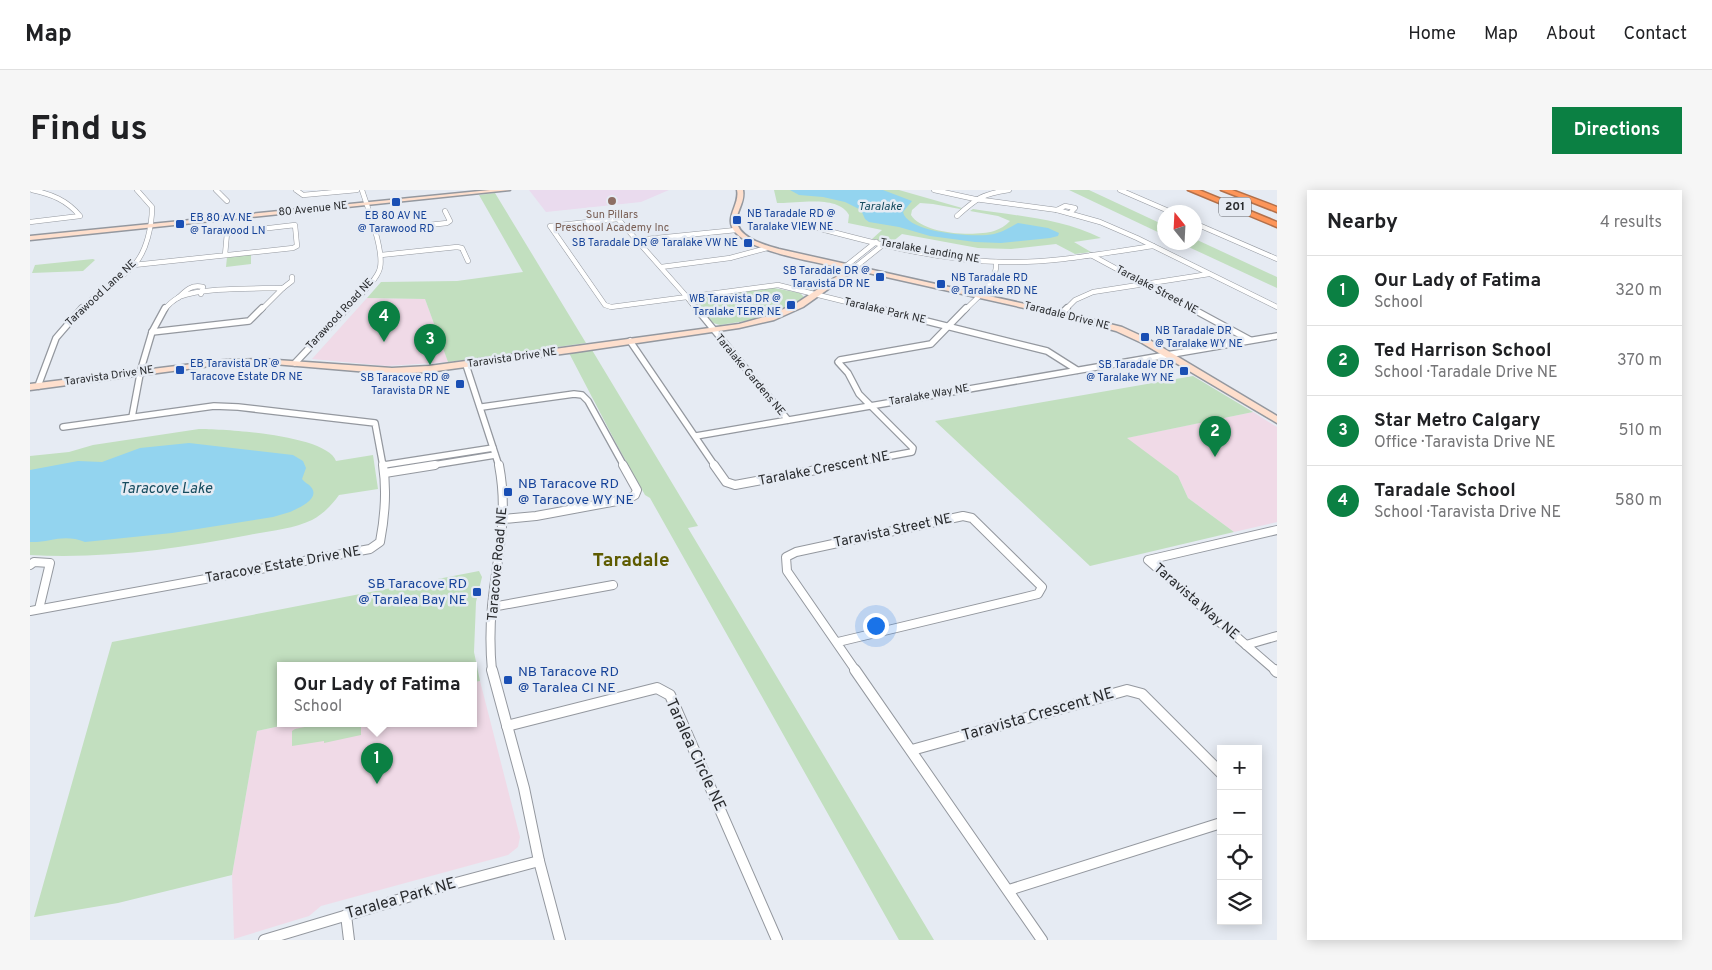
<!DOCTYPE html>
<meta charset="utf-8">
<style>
:root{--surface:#fff;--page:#f6f6f6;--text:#202124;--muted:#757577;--line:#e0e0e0;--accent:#0b8043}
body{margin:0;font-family:Overpass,sans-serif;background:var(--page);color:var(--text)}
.controls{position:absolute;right:15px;bottom:15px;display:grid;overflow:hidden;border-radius:0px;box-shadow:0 2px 12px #0003}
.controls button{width:45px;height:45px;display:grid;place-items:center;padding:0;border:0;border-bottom:1px solid var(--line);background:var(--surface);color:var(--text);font:25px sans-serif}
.compass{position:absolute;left:1127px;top:15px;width:45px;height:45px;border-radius:50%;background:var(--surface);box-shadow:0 2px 12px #0003;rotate:342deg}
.you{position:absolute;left:845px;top:435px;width:18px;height:18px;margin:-12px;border:4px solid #fff;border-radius:50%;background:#1a73e8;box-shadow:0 0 0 8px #1a73e833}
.badge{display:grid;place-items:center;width:32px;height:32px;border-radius:50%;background:var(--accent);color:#fff;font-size:16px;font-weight:700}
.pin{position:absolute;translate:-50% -41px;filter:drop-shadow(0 1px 2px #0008)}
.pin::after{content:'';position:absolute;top:26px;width:18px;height:15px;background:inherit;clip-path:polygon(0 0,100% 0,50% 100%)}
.popup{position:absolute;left:247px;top:472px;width:200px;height:65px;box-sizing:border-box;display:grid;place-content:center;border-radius:0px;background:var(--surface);filter:drop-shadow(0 1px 4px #0005);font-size:16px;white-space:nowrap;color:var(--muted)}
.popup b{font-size:19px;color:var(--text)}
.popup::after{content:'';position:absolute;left:50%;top:100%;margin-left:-10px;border:10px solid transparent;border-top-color:var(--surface)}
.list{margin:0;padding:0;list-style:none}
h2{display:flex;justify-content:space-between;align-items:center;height:65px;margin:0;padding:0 20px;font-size:21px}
h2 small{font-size:16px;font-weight:400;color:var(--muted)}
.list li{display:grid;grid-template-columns:32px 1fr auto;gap:15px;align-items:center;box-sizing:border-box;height:70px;padding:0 20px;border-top:1px solid var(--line)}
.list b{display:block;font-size:19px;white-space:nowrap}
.list p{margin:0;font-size:16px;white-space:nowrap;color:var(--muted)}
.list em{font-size:16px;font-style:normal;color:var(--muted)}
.icon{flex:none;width:28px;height:28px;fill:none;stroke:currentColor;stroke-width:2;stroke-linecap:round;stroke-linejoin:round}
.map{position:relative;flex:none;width:1247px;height:750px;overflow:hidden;border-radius:0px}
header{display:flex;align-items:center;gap:30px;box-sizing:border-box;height:70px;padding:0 25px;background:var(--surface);border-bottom:1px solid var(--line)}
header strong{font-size:24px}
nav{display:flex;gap:28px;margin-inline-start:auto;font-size:18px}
.intro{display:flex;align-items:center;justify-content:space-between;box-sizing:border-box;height:120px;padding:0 30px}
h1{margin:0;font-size:35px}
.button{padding:12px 22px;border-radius:0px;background:var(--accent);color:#fff;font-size:18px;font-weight:700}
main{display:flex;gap:30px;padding:0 30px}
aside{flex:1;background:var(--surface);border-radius:0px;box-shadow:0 2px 12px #0003}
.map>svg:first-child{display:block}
</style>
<header>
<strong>Map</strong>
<nav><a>Home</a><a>Map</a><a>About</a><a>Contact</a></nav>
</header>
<div class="intro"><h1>Find us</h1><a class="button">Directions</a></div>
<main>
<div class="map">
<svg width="1247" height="750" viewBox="0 0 1247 750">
<rect width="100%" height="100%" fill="#e6ebf3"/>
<polygon fill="#eadbee" points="499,0 639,0 611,12 516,22"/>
<g fill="#f0dae7">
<polygon points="337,108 395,109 418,172 357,176 282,169"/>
<polygon points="1223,222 1247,237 1247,332 1204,342 1158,308 1148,286 1096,248"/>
<polygon points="450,491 490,647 488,657 478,665 291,716 279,726 204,749 202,685 227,541 264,533 443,533 443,492"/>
</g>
<g fill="#c2dfbf">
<path d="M744,0h125l63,18 -2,1 -27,-5 -13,-1 -8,7 -1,5c12,19 62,22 83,16 6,-2 11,-5 16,-10l-12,-5 -28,-5 3,-2c44,7 87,9 128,29l-27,4 17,10 -16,2 -19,-10 -45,5 -33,-1 -76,-14 -11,9 -19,-4 10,-9 -34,-7 1,-8c-11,-21 -54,-11 -72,-12z"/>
<polygon points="1039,0 1059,0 1134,35 1134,45"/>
<polygon points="465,3 556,153 418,172 395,109 337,108 351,92 427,91 493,82 449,5"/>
<polygon points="1165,49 1247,87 1247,98 1150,53 1164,52"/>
<polygon points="221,64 221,74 196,77 197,67"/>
<polygon points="63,69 65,70 53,81 2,83 5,75"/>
<path d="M744,98l26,5 4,4c-24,19 -55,24 -84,28l-7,-2 -17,-22 4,-4z"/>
<polygon points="562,160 668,336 658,338 904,750 869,750 620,308 615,305 587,255 539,163"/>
<polygon points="1163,186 1223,222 1097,248 1148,286 1158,308 1204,342 1060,376 905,231"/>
<path d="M169,239c26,0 128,6 137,32l37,-6 5,34 -39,6c-7,10 -16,19 -27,25 -19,9 -42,11 -63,15 -72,14 -145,24 -219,20v-99l39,-4 24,-7z"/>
<polygon points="449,381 452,387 446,412 444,462 450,491 443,492 443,475 251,475 251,533 264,533 227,541 202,685 88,713 4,727 82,452"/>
<polygon points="294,533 331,533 331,545 294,553 294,551 262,556 262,541 265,539"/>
</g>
<g fill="#93d4ef">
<path d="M760,0h93l29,11 -9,11c4,21 73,26 91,22 9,-2 16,-7 24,-11l30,5 11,5 -1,3 -8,2 -49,5 -26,-1 -45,-6 -31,-9 -30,-5 -4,-3 -4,-9 -16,-8 -22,-5 -24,-2z"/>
<path d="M159,253l104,12 10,6 3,7 -4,11c3,4 7,5 9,8 10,12 -13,21 -21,25l-17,5 -101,16 -87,9c-22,-9 -36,1 -55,0v-72l48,-9 24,1 38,-14z"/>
</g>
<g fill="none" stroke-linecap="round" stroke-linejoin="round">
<g stroke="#94989f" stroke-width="5.5">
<g id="street-far3">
<polyline points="186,0 197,11"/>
<polyline points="266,0 273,5 327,0"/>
<polyline points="904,0 945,9 1027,20 1070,32 1107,48 1247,117"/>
<polyline points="1090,0 1141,22"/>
<polyline points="1027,20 1035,16 1045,18 1040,23"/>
<path d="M783,23l-3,13c64,17 128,35 195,36 50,1 99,-9 148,-16"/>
<path d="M927,26c20,-18 25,-22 52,-26"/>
<polygon points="588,29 657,107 581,117 575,115 520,36"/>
<path d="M0,32l50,-6c-13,-16 -29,-22 -48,-26"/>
<polyline points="1164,33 1247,69"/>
<polyline points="344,41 417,33 420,31 415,21"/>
<polyline points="607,50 706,40"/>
<polyline points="351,65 427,57 432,58 438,71"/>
<polyline points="1061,65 1163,120"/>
<polyline points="104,75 263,58 267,56 265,35 197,43 195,65"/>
<polyline points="816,76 846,52"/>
<polyline points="631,77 700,68 737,58"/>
<polyline points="824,78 854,54"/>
<polyline points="253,98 262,91 262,87"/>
<polyline points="657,107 667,120"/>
<polyline points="657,107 748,95 849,120"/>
<path d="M148,108c8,-8 14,-14 25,-11l-2,7"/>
<path d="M51,120c15,-18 38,-28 53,-45 13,-14 18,-40 18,-58l-15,-17"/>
<path d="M134,120c4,-5 10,-10 15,-13 25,-10 76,-8 104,-9l-22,22"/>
<path d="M316,120c9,-10 31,-29 34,-42 4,-18 -12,-59 -18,-78"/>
<path d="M935,120c13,-14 33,-27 31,-48"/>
<polyline points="1035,120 1045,110 1063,102 1179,84"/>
</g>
</g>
<g stroke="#94989f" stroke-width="8">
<g id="street-far2">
<polyline points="666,118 758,230"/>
<polyline points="844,118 1017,161 1047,180"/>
<polyline points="1161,118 1220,150"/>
<polyline points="1031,124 1037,118"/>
<polyline points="122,142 135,118"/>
<polyline points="122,142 219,131 232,118"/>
<polyline points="600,151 685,276"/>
<polyline points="265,173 317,118"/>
<polyline points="436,175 469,276"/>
<polyline points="8,196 26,148 52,118"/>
<polyline points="452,217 544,204 552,205 558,211 594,276"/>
<polyline points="102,227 111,179 122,142"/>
<polyline points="33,237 184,216 208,217 345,233 353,276"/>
<polyline points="666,246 1247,146"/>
<polyline points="354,275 463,258"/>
<polyline points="397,276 465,265"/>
<polyline points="807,276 882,262 883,258 829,204 818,183 808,172 810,170 901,154 936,118"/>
</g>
</g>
<g stroke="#94989f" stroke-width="10">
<g id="street-far1">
<polyline points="684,275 696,292 705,295 813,275"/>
<polyline points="355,283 405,275"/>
<polyline points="474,329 506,326 598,309 605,305 607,300 593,275"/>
<polyline points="0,375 4,372 20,373 9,419"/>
<polyline points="462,417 583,395"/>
<path d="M0,421l340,-62 10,-7c5,-26 7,-51 3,-77"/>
<polyline points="808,452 1008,404 1012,397 942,328 933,326 766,362 756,367 757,381 826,481"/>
<polyline points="1216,455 1247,446"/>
<path d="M462,481c-2,-21 -2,-44 0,-65 5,-52 17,-88 7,-141"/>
<polyline points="1246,481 1118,370 1247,340"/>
</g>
</g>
<g stroke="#94989f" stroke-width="12">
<g id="street">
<polyline points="462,480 494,598 509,671 530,750"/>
<polyline points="825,480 1012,750"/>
<polyline points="1245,480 1247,482"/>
<polyline points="477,536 627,498 640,505 747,750"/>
<polyline points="882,560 1097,500 1112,504 1191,583"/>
<polyline points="979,700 1191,633"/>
<polyline points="316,725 319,750"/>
<polyline points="234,750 411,697 509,671"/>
</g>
</g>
<g stroke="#94989f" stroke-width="3">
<g id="secondary">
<polygon points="460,0 480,0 0,50 0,46"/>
<path d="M707,0h6c2,11 -4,17 -6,27 -3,20 28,28 42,32l282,63 61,15 26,12 129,77v7l-135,-80 -26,-12 -56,-15 -205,-46 -52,37 -29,13 -35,8 -163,24 -147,20 -37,2 -130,-11 -37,1 -195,26v-6l195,-24 37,-1 130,9 37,-2 310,-42 29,-8 29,-13 51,-34c-25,-6 -106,-17 -116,-42 -5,-12 8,-24 5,-37z"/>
</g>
</g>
<g stroke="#b3704a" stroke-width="3">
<g id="highway">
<polygon points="1158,0 1169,0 1247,32 1247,37"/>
<polygon points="1191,0 1202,0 1247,17 1247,22"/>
</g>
</g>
<use href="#street-far3" stroke="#fff" stroke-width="4.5"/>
<use href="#street-far2" stroke="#fff" stroke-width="5.5"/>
<use href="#street-far1" stroke="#fff" stroke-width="8"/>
<use href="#street" stroke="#fff" stroke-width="10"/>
<use href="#secondary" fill="#fedfcd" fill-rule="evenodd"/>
<use href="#highway" fill="#fd9559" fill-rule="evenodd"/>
</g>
<circle fill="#8d6e63" stroke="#e6ebf3" stroke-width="2" cx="582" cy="11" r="5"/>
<g fill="#1a4fb4" stroke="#e6ebf3" stroke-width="2">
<rect x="361" y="7" width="10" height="10" rx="2.5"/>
<rect x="702" y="25" width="10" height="10" rx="2.5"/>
<rect x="145" y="29" width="10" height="10" rx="2.5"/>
<rect x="713" y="48" width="10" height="10" rx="2.5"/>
<rect x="845" y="82" width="10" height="10" rx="2.5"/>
<rect x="906" y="89" width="10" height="10" rx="2.5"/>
<rect x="756" y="110" width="10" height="10" rx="2.5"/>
<rect x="1110" y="142" width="10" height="10" rx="2.5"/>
<rect x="145" y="175" width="10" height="10" rx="2.5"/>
<rect x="1149" y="176" width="10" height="10" rx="2.5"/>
<rect x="425" y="189" width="10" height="10" rx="2.5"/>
<rect x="473" y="297" width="10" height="10" rx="2.5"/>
<rect x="442" y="397" width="10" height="10" rx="2.5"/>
<rect x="473" y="485" width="10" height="10" rx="2.5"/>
</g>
<g text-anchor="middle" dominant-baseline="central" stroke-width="5" stroke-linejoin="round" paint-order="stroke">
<g font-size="11" fill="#2a2c2f" stroke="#e6ebf3">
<text transform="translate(283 19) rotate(-6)">80 Avenue NE</text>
<text transform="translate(900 61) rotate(10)">Taralake Landing NE</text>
<text transform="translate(1127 100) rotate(28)">Taralake Street NE</text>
<text transform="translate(71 103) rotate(-43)">Tarawood Lane NE</text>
<text transform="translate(855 121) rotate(13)">Taralake Park NE</text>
<text transform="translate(310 124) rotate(-47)">Tarawood Road NE</text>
<text transform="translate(1037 126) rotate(14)">Taradale Drive NE</text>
<text transform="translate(482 168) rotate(-8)">Taravista Drive NE</text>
<text transform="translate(720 185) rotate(50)">Taralake Gardens NE</text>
<text transform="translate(79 186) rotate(-8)">Taravista Drive NE</text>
<text transform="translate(899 205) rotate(-10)">Taralake Way NE</text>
</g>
<g font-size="11" fill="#164399" stroke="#e6ebf3" text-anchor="start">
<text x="717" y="24">NB Taradale RD @<tspan x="717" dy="13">Taralake VIEW NE</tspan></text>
<text x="366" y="26" text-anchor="middle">EB 80 AV NE<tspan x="366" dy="13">@ Tarawood RD</tspan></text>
<text x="160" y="28">EB 80 AV NE<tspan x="160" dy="13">@ Tarawood LN</tspan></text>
<text x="708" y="53" text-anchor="end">SB Taradale DR @ Taralake VW NE</text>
<text x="840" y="81" text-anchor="end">SB Taradale DR @<tspan x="840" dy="13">Taravista DR NE</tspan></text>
<text x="921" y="88">NB Taradale RD<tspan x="921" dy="13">@ Taralake RD NE</tspan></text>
<text x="751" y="109" text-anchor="end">WB Taravista DR @<tspan x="751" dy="13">Taralake TERR NE</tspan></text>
<text x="1125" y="141">NB Taradale DR<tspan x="1125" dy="13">@ Taralake WY NE</tspan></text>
<text x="160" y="174">EB Taravista DR @<tspan x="160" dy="13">Taracove Estate DR NE</tspan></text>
<text x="1144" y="175" text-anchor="end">SB Taradale DR<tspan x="1144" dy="13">@ Taralake WY NE</tspan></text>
<text x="420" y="188" text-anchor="end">SB Taracove RD @<tspan x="420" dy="13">Taravista DR NE</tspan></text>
</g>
<g font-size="11" fill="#785e54" stroke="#e6ebf3">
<text x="582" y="25">Sun Pillars<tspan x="582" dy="13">Preschool Academy Inc</tspan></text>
</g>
<g font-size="12" font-style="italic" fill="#164b5e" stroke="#e6ebf3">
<text x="850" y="17">Taralake</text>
</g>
<rect fill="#e6ebf3" stroke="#62656a" stroke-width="1" x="1189" y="7.5" width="32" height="19" rx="4"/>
<g font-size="12" font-weight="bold" fill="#2a2c2f">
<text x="1205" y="17">201</text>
</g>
<g font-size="14" fill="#2a2c2f" stroke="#e6ebf3">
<text transform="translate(794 279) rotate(-11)">Taralake Crescent NE</text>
<text transform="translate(863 341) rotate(-12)">Taravista Street NE</text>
<text transform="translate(468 374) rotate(-85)">Taracove Road NE</text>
<text transform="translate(253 375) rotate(-10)">Taracove Estate Drive NE</text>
<text transform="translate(1166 412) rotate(41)">Taravista Way NE</text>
</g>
<g font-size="14" fill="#164399" stroke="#e6ebf3" text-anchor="start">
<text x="488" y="294">NB Taracove RD<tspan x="488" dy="16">@ Taracove WY NE</tspan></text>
<text x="437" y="394" text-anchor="end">SB Taracove RD<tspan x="437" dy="16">@ Taralea Bay NE</tspan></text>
<text x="488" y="482">NB Taracove RD<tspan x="488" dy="16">@ Taralea CI NE</tspan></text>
</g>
<g font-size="15" font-style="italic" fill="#164b5e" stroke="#e6ebf3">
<text x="136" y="299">Taracove Lake</text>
</g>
<g font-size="16" fill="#2a2c2f" stroke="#e6ebf3">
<text transform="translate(1008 525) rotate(-16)">Taravista Crescent NE</text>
<text transform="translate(665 565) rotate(65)">Taralea Circle NE</text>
<text transform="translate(371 709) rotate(-16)">Taralea Park NE</text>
</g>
<g font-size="19" font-weight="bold" fill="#5e5b00" stroke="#e6ebf3">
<text x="601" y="371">Taradale</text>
</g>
</g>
</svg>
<div class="controls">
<button>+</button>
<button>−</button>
<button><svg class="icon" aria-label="locate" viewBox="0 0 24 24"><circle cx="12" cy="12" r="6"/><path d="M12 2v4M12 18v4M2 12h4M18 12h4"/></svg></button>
<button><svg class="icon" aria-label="layers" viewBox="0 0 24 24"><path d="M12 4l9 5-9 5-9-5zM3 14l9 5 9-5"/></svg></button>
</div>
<svg class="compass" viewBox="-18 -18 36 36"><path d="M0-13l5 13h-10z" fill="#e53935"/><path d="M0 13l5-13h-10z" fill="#757577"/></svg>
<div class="you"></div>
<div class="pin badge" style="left:347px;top:594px">1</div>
<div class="popup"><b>Our Lady of Fatima</b>School</div>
<div class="pin badge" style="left:1185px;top:267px">2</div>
<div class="pin badge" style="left:400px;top:175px">3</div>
<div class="pin badge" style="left:354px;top:152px">4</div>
</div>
<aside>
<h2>Nearby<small>4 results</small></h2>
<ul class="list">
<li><span class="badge">1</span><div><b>Our Lady of Fatima</b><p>School</p></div><em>320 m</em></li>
<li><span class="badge">2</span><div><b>Ted Harrison School</b><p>School · Taradale Drive NE</p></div><em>370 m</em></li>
<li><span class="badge">3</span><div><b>Star Metro Calgary</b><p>Office · Taravista Drive NE</p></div><em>510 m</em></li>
<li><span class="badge">4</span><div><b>Taradale School</b><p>School · Taravista Drive NE</p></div><em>580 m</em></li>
</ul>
</aside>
</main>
